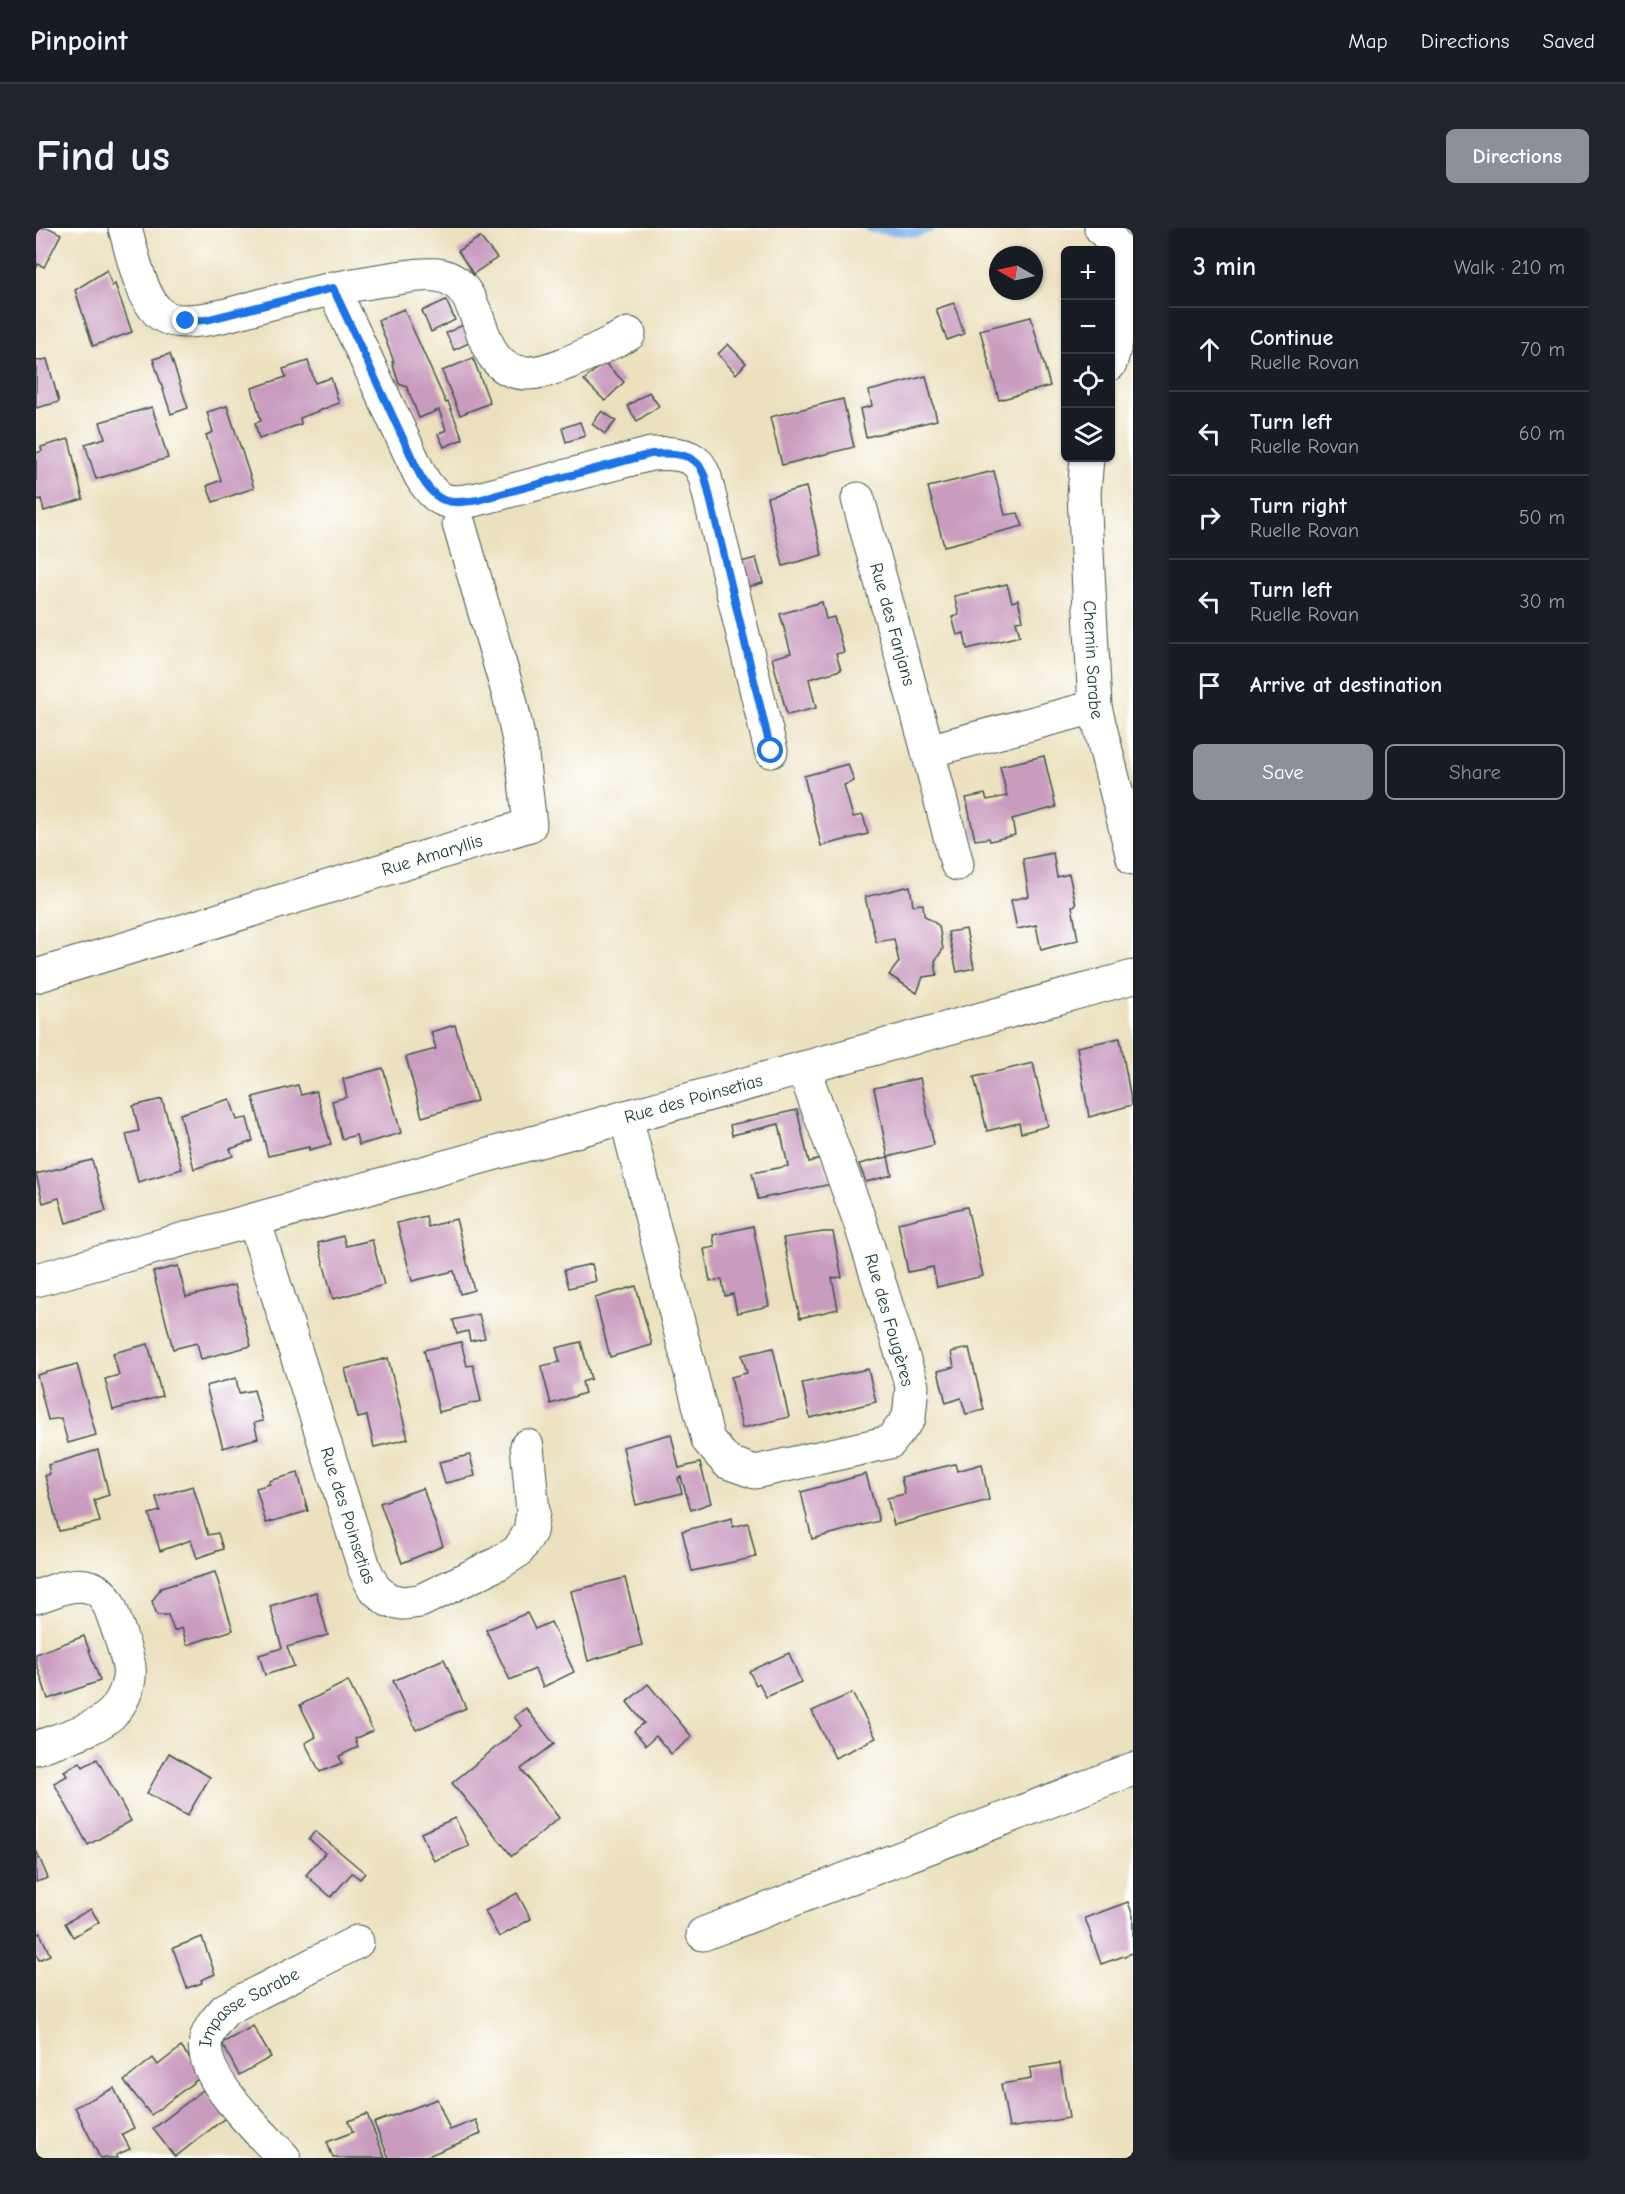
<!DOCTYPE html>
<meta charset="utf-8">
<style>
:root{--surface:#171b24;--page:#20242c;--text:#f1f3f6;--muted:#9ea1a6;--line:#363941;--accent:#8c9099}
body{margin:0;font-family:"Comic Neue",sans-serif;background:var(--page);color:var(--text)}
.controls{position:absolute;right:18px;top:18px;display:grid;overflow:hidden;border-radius:9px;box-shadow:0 2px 4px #0004}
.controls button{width:54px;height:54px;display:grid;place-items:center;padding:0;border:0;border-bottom:2px solid var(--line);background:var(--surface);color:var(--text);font:30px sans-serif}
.compass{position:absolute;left:953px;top:18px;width:54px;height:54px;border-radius:50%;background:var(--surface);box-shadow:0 2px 4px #0004;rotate:279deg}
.stop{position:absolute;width:18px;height:18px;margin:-14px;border:4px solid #1a73e8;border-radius:50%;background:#fff}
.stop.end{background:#1a73e8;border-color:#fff;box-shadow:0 2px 6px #0008}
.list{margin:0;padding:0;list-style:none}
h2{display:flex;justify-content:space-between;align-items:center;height:78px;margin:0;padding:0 24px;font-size:26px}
h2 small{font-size:20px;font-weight:400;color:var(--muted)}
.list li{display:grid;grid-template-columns:39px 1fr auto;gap:18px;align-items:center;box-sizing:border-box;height:84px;padding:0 24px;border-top:2px solid var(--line)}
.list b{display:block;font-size:22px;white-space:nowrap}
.list p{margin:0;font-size:20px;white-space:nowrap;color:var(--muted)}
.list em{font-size:20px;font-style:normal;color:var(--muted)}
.actions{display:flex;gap:12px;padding:18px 24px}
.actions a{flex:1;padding:14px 0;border:2px solid var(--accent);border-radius:9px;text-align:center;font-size:21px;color:var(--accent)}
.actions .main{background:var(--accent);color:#fff}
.icon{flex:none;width:33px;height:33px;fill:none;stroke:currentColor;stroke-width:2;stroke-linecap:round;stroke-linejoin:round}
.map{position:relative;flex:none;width:1097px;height:1930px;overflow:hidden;border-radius:9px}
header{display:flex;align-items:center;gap:36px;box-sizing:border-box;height:84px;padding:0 30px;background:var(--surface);border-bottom:2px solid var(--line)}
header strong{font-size:28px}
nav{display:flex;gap:33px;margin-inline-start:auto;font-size:21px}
.intro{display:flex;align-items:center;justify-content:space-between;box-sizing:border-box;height:144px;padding:0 36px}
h1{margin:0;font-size:42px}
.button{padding:15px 27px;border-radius:9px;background:var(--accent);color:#fff;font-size:21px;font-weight:700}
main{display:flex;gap:36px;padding:0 36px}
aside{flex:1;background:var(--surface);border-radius:9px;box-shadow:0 2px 4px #0004}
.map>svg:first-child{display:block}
</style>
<header>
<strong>Pinpoint</strong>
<nav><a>Map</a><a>Directions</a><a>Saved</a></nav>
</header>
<div class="intro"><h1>Find us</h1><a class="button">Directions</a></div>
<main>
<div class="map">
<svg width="1097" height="1930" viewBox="0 0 1097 1930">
<rect width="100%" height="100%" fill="#fff"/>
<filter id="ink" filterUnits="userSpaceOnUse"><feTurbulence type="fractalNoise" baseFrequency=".0167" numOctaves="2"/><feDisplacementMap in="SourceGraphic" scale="12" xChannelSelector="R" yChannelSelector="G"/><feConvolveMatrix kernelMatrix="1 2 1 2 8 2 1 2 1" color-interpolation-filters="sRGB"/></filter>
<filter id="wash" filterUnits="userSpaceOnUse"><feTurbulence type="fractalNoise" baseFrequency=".008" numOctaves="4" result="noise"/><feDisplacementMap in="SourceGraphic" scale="24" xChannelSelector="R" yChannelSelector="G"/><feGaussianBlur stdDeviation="1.35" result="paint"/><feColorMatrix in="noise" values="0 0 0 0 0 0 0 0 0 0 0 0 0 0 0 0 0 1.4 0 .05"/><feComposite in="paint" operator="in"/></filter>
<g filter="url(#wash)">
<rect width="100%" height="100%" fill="#ece1bf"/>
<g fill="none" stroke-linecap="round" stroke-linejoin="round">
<polyline stroke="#73aee4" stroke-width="9" points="833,0 880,5 894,0"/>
</g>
<g id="blocks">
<g fill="#c99bbf">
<polygon points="0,0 13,0 25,6 8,39 2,36 0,41"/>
<polygon points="444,9 461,30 437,46 422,23"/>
<polygon points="71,42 76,58 79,56 96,104 57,118 39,62"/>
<polygon points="410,72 419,92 395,104 386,83"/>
<polygon points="918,75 928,106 911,112 900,81"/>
<polygon points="368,81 410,175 412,174 427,211 408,219 402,206 410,202 403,182 383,190 371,159 363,156 356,134 358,134 342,92"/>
<polygon points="995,89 1014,158 963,172 944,102"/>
<polygon points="427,97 435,114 418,122 410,105"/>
<polygon points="692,116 710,135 700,146 682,126"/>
<polygon points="134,126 152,180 135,186 117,131"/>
<polygon points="437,130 454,175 424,187 406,143"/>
<polygon points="11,131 23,174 0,180 0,133"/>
<polygon points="272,133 279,155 295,150 303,175 264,190 265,196 223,211 219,195 225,193 216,160 250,149 247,141"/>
<polygon points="568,134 588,154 569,173 548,152"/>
<polygon points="890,148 901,192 830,209 824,181 836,178 833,163"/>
<polygon points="613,164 623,178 601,193 591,178"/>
<polygon points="807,171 818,219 746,237 734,189"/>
<polygon points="191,178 218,260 177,274 171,258 185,252 170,207 177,204 171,184"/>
<polygon points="116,179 132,230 60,251 49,216 69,210 64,194"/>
<polygon points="566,183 580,193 569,206 556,196"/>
<polygon points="544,194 549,208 530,214 526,200"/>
<polygon points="33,211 47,271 8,283 5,271 0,272 0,225 6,223 5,219"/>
<polygon points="958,243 969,287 982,285 987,298 908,318 892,259"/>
<polygon points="770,259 786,327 747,338 731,269"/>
<polygon points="720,330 727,355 711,359 705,334"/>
<polygon points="971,356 976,374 982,372 987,392 980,393 984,408 931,421 928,405 921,407 916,389 923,387 918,368"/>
<polygon points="786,374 790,391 798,389 808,424 800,426 805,442 773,451 780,480 751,487 736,430 755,425 744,386"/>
<polygon points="1008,528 1020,579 976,591 979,607 954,613 953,610 939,612 930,570 949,566 951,572 971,568 964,538"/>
<polygon points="812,536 818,553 808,557 817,589 827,587 832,606 785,618 768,548"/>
<polygon points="1017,625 1021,649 1033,646 1040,677 1036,678 1042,712 1005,722 1000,697 981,701 975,672 993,668 987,631"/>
<polygon points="874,658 877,677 887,676 888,687 903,698 907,721 899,733 901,747 887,749 881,765 853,747 863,734 858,711 840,714 829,669"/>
<polygon points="930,701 938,740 921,744 912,704"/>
<polygon points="419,797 441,873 386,889 370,829 400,821 395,804"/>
<polygon points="1084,810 1096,877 1053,889 1041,819"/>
<polygon points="997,835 1012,898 985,905 983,895 951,903 938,849"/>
<polygon points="347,840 365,905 323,917 320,907 306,911 296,873 311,869 307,851"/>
<polygon points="884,850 898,917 852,929 838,860"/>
<polygon points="262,857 265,867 280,863 295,916 273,922 273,919 232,928 217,869"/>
<polygon points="126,871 146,941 102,954 90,906 103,903 97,878"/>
<polygon points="194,871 201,892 211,890 217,913 194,921 197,928 158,941 144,886"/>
<polygon points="761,882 773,934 786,931 796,956 722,971 716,945 752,938 743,896 696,907 694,897"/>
<polygon points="852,929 856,947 830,954 823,936"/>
<polygon points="56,932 70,983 30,995 23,970 7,975 0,946"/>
<polygon points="931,979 947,1048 901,1059 897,1039 872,1044 862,995"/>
<polygon points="390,988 392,999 420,991 438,1062 424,1066 418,1043 376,1053 361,995"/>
<polygon points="717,998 733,1078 701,1085 697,1066 689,1068 686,1052 674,1053 668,1021 679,1019 677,1007"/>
<polygon points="787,1004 797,1004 806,1049 796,1050 802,1081 764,1090 747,1010"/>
<polygon points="307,1008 310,1018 336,1012 348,1057 297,1071 282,1015"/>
<polygon points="556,1036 560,1053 533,1060 528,1042"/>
<polygon points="142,1038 150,1069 199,1057 215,1118 165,1131 161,1115 137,1121 117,1044"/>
<polygon points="600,1058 616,1117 574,1129 559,1070"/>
<polygon points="443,1086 449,1110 434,1113 432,1103 421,1106 417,1092"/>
<polygon points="425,1114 431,1138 437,1137 445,1173 403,1184 388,1122"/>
<polygon points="545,1114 555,1151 546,1154 549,1165 515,1176 505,1138 524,1134 520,1120"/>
<polygon points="112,1116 126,1168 77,1182 69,1151 83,1147 77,1125"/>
<polygon points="737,1120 753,1189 706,1200 695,1149 711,1145 706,1127"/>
<polygon points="933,1120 948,1182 930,1186 925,1170 910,1175 902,1143 918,1139 915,1124"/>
<polygon points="352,1130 372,1211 338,1219 331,1188 322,1190 309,1141"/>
<polygon points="41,1136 60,1207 32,1215 25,1190 12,1192 1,1147"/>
<polygon points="832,1141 840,1174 774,1190 766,1155"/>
<polygon points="200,1150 203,1165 218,1162 227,1193 218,1195 222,1210 187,1220 170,1158"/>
<polygon points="635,1206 643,1240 664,1235 675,1275 655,1282 645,1249 642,1250 646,1265 600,1277 587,1219"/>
<polygon points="62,1222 73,1267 58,1272 64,1294 23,1303 9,1248 14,1246 12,1237"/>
<polygon points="434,1227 439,1248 409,1255 403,1234"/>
<polygon points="919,1236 921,1243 946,1236 953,1272 858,1297 851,1270 869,1266 865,1249"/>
<polygon points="262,1245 272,1283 230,1295 220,1260 234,1256 233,1253"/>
<polygon points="830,1246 843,1293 776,1311 765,1264"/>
<polygon points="157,1258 172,1307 182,1305 187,1321 161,1330 155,1312 124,1323 113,1286 124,1283 120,1269"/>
<polygon points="387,1260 407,1318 366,1335 344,1275"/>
<polygon points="696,1290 697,1299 712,1295 720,1329 656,1343 646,1303"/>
<polygon points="179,1344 197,1402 151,1417 146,1400 138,1403 132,1387 121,1387 116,1373 125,1360"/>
<polygon points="589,1350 606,1417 552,1433 535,1363"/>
<polygon points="280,1364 292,1407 251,1419 258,1438 229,1447 223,1427 246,1420 234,1378"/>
<polygon points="491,1385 499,1401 515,1394 538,1444 507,1459 499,1441 474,1452 450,1402"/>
<polygon points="48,1408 64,1453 12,1471 0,1434 0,1426"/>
<polygon points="753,1425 765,1454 730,1469 723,1455 720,1457 713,1443"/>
<polygon points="408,1431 430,1480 380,1502 357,1453"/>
<polygon points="312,1453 337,1503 319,1511 322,1519 303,1528 306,1535 284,1544 269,1515 280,1509 264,1477"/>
<polygon points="612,1456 656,1509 635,1526 620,1508 610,1517 598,1503 608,1495 591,1474"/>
<polygon points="816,1465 840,1510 799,1530 776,1483"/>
<polygon points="490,1480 518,1516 485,1541 523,1590 476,1628 416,1555 486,1498 478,1489"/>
<polygon points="133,1525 174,1549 151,1588 111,1565"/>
<polygon points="61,1531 95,1593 52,1617 18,1555 31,1548 28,1543 44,1534 47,1539"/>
<polygon points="419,1590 433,1618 398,1633 385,1605"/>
<polygon points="279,1603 329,1645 324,1651 316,1645 295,1669 270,1647 289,1625 273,1611"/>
<polygon points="0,1622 12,1650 0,1654"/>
<polygon points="481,1665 495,1691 463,1709 449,1683"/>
<polygon points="1092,1674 1097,1688 1097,1725 1065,1736 1049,1690"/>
<polygon points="55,1681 63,1694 37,1709 29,1695"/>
<polygon points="4,1705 14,1727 3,1732 0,1725 0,1707"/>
<polygon points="166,1709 179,1746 165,1752 166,1755 151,1760 137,1720"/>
<polygon points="217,1798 235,1829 203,1847 186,1815"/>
<polygon points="145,1819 167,1847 115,1887 88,1853 117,1830 122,1837"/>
<polygon points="1024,1835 1033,1890 973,1900 965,1856 995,1851 994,1840"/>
<polygon points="78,1860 98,1900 86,1906 94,1921 80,1927 82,1930 64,1930 39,1879"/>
<polygon points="167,1862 189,1890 139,1929 117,1901"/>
<polygon points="401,1871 414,1902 440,1892 445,1906 387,1930 353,1930 338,1895"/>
<polygon points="331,1886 349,1930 297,1930 291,1914 317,1904 312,1893"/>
</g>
</g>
</g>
<g filter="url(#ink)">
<use href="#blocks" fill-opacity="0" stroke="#3e5649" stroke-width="1.5"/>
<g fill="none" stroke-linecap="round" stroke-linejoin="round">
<g stroke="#3e5649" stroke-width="35">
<g id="minor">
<path d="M89,0c7,24 15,66 33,84 8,8 19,9 29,9 27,-1 54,-10 80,-17 39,-10 77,-18 116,-24 17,-2 37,-7 54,-5 55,7 31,99 91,98 27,0 75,-27 101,-39"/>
<path d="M1065,0c6,7 13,14 17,22 15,34 2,79 -8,114"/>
<path d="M297,60l87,187c16,28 27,30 58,24l173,-45c15,-1 36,-2 47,10 3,3 5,9 7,13l66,274"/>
<path id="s1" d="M1051,230l-3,36 11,213 38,151"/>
<path id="s2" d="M822,271l70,252 29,113"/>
<polyline points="892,523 1059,479"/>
<path id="s3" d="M0,748l494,-151 -8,-70 -12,-56 -51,-175"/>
<polyline points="590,889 672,1212 691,1234 719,1244 854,1214 873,1190 876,1158 823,991 767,840"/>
<path id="s4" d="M218,992l111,350 9,18 14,12 15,3 17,-2 79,-38 19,-12 12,-19 3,-20 -6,-66"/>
<path id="s5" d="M0,1052l1097,-303"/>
<path d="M0,1369c16,-5 37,-16 54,-10 7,2 13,7 17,14 5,9 21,56 22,66 2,15 -5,32 -14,43 -16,20 -56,29 -79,38"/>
<polyline points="667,1706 1097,1541"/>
<path id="s6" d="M248,1930c-24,-27 -86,-81 -78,-118 3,-13 12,-22 20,-31l131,-67"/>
</g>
</g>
<use href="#minor" stroke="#fff" stroke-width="33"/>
</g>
</g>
<g fill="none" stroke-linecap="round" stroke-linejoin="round" filter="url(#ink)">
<path stroke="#1a73e8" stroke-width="8" d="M150,93l20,-1 127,-32 87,187c16,28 27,30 58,25l173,-46c15,-1 36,-2 47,10 3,3 5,9 7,13l66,274"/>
</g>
<g text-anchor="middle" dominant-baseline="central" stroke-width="5" stroke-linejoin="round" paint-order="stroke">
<g font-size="18" fill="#1f3d34" stroke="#fff">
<text stroke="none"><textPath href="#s2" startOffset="130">Rue des Fanjans</textPath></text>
<text stroke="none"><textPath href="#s1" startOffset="202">Chemin Sarabe</textPath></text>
<text stroke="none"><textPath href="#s3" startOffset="414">Rue Amaryllis</textPath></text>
<text stroke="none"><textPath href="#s5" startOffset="682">Rue des Poinsetias</textPath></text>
<text transform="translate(853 1092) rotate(74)">Rue des Fougères</text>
<text stroke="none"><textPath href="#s4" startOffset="310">Rue des Poinsetias</textPath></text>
<text stroke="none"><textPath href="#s6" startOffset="201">Impasse Sarabe</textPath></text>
</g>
</g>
</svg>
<div class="controls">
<button>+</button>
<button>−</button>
<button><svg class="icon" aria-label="locate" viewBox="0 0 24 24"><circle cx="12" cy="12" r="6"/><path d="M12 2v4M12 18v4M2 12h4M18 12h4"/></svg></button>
<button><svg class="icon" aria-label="layers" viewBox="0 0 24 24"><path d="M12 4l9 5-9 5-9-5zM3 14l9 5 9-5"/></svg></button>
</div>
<svg class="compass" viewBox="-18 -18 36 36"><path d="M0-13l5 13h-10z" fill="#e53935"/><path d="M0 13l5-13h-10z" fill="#9ea1a6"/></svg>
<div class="stop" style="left:735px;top:523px"></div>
<div class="stop end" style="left:150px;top:93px"></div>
</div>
<aside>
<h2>3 min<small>Walk · 210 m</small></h2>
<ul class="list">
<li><svg class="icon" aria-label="ahead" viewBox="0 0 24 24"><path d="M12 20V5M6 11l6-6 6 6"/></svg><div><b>Continue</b><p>Ruelle Rovan</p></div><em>70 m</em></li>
<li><svg class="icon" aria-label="left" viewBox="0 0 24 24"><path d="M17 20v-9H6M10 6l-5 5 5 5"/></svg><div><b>Turn left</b><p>Ruelle Rovan</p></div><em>60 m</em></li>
<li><svg class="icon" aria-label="right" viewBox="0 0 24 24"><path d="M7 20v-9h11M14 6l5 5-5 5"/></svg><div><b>Turn right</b><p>Ruelle Rovan</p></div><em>50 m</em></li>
<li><svg class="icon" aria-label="left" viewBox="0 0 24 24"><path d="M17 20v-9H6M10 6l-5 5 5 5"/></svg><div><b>Turn left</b><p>Ruelle Rovan</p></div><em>30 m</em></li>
<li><svg class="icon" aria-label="arrive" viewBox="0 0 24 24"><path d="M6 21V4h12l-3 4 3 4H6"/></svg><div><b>Arrive at destination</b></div></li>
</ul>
<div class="actions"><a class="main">Save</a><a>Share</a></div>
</aside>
</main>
